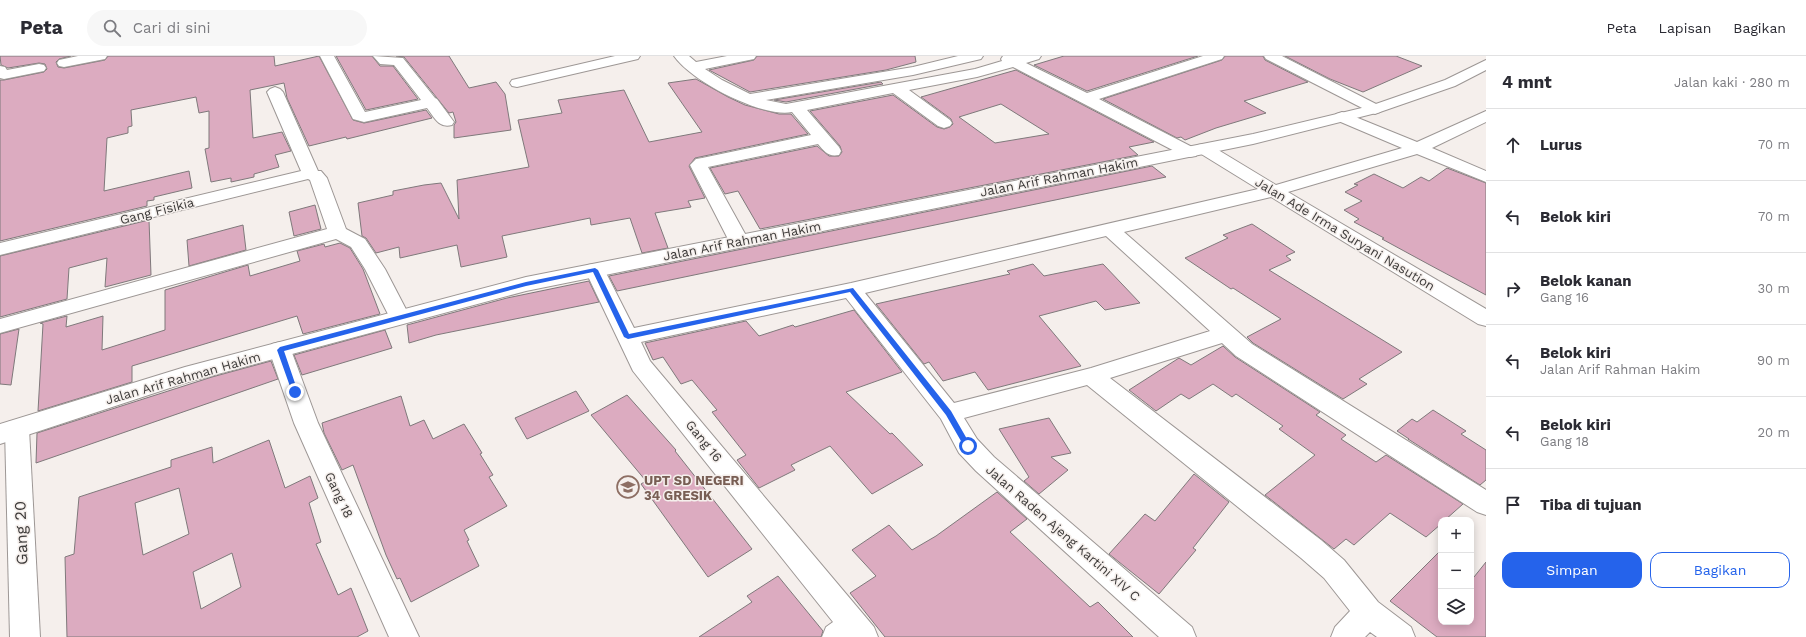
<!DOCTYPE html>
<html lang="id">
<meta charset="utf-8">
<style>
:root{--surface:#fff;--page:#f7f7f7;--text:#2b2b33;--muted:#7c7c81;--line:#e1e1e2;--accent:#2563eb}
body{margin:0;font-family:"Work Sans",sans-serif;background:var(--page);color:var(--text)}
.controls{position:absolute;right:12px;bottom:12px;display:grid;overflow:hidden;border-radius:8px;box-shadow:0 2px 10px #0003}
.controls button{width:36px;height:36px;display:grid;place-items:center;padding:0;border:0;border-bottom:1px solid var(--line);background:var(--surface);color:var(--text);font:20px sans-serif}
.stop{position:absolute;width:12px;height:12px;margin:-9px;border:3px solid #2563eb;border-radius:50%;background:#fff}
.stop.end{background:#2563eb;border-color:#fff;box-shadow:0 1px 4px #0008}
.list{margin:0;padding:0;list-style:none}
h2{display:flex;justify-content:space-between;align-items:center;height:52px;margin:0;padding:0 16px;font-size:17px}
h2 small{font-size:13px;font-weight:400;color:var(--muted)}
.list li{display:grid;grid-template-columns:26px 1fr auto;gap:12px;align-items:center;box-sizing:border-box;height:72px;padding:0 16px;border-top:1px solid var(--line)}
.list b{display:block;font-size:15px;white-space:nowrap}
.list p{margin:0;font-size:13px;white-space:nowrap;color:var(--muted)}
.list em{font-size:13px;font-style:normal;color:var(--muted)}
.actions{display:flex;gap:8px;padding:12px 16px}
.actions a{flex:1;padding:9px 0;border:1px solid var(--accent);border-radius:12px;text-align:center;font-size:14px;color:var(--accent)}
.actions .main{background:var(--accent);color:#fff}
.icon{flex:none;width:22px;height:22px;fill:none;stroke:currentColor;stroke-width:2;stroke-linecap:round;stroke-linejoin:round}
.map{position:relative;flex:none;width:1486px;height:581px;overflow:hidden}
header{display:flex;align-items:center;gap:24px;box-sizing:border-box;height:56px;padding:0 20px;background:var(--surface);border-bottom:1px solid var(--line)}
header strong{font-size:19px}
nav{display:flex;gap:22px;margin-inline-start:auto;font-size:14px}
.search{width:280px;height:36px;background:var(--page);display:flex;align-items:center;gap:10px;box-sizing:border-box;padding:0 14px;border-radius:22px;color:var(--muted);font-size:15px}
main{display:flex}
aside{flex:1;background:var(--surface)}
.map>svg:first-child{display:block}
</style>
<header>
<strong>Peta</strong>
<div class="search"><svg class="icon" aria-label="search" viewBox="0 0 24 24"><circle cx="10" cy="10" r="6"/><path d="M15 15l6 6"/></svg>Cari di sini</div>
<nav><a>Peta</a><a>Lapisan</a><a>Bagikan</a></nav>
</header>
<main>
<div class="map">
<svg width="1486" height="581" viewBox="0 0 1486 581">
<rect width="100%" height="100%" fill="#f5efec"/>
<g fill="#dcabc0" stroke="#7f797b" fill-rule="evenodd">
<polygon points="0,0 71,0 59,3 56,6 58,11 64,12 105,4 108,0 274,0 275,10 319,0 353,64 364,67 426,54 432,62 347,83 346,81 309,90 287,42 284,27 250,34 253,82 282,76 291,95 275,99 279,111 254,118 254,121 231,126 231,122 211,126 205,93 209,92 209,55 199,57 196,41 131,54 132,70 128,71 128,77 107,82 104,135 189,115 192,132 154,141 154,144 147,145 147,150 0,185 0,24 4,24 44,16 47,13 45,8 39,7 8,12 1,9"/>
<polygon points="336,0 372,0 380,10 393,10 418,43 366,54"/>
<polygon points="396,0 449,0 469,32 496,26 505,38 511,74 454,82 454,69 456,66 453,56 449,57 404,1"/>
<polygon points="757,0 915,0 916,6 886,14 750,36 709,14 754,4"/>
<polygon points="1064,0 1198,0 1087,35 1034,9"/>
<polygon points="1225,0 1263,0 1265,4 1308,26 1244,45 1266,57 1216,72 1185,84 1181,81 1177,82 1103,43 1222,4"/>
<polygon points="1285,0 1396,0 1422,10 1363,36 1330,23"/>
<path d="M1016,14l138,72 -25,5 9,8 -378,74 -22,-38 -13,3 -15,-26 107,-22 12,10h10l3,-4 -2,-6 -30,-35 83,-16 44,32 7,2 6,-2 3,-3 -2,-5 -30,-22zM1001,48l48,30 -54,9 -36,-26z"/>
<polygon points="696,23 728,41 745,49 779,58 791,58 808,78 695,102 689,110 705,142 688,145 691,151 655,157 668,192 642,197 630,162 591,169 590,162 502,180 507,201 461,211 457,189 400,202 399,191 376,197 366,182 362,180 358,147 393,139 393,135 424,129 441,127 459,163 457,124 529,111 518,64 562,57 558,44 624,34 649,86 702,76 668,27"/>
<polygon points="881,26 883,28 786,46 774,44"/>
<polygon points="1152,110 1166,121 617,235 609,220"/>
<polygon points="1447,112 1486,127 1486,239 1428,208 1382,183 1384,182 1354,166 1359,163 1344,154 1362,145 1345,136 1358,129 1354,128 1374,118 1403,132 1421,121 1429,125"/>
<polygon points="315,149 321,173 294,180 289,156"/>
<polygon points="149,164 151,219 105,231 107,202 69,212 67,243 0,261 0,200"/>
<polygon points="1252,168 1295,196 1286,200 1291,204 1269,214 1402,296 1359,323 1367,328 1343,343 1253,287 1247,281 1281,263 1233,232 1231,233 1185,202 1228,182 1223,179"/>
<polygon points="243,169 246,194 189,210 187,184"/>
<polygon points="340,187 350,192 363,213 380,258 303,278 297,260 132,310 132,326 38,355 43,268 40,267 67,260 66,271 103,260 102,294 165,274 165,234 248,209 250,220 300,205 297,195 324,188 325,191"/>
<polygon points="1033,208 1044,220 1103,208 1140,247 1105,254 1096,245 1039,260 1081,310 988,334 975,316 943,325 929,306 924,308 876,248 1010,218 1007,215"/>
<polygon points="589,225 599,246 436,279 409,287 407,269 507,242"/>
<polygon points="854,254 902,316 846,336 890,378 892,377 923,409 872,438 830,390 791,409 795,414 759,432 737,404 746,399 712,356 717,354 692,324 681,328 663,301 653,304 645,287 746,265 759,280 793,269 795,271"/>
<polygon points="19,273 11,329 0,328 0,278"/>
<polygon points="385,274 392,292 302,319 294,299"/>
<polygon points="1223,290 1235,301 1320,356 1316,359 1346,379 1341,383 1376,406 1386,399 1463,448 1445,464 1441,464 1441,468 1426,481 1390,457 1354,489 1346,483 1334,493 1265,439 1315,399 1279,373 1283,370 1236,338 1232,341 1213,328 1189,343 1181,338 1156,355 1129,334 1179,302 1191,309"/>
<polygon points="271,305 278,323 36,407 37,377 212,321"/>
<polygon points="576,335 589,355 527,383 515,362"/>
<polygon points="627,339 676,394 675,395 752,493 708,521 641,428 646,425 591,359"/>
<polygon points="401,340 410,370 424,364 433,383 464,368 482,397 480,398 493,419 489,421 507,450 464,474 469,484 467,485 479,510 411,546 400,522 397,523 386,499 353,409 342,414 324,377 322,367"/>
<polygon points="1433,354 1466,375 1461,378 1486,394 1486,424 1480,429 1408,383 1409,383 1397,375 1412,363 1417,366"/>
<polygon points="1049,362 1071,397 1051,401 1068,414 1039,438 1024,425 1029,421 999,373"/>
<path d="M269,384l16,48 25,-12 8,22 -9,5 12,39 -5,2 22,51 13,-7 17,43 -11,6h-290l-2,-80 9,-3 5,-57 92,-30v-7l41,-13 1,16zM179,432l10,46 -46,21 -8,-52zM232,497l9,34 -40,22 -8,-37z"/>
<polygon points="1194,418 1229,446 1193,492 1196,494 1159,538 1109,498 1145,458 1155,465"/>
<polygon points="997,436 1027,463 1010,476 1090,551 1098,546 1133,581 885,581 850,537 876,520 852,494 889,469 912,494 936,480"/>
<polygon points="1439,496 1441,498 1441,566 1471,566 1471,519 1474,521 1486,506 1486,581 1437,581 1390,545"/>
<polygon points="778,520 823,575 821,581 699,581 752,546 747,540"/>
</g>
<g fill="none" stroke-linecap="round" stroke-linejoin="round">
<g stroke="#9d9795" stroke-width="2">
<g id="minor">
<polygon points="78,0 107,0 105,3 64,11 59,10 57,7 59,4"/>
<path d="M320,0h14l31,56 56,-12 -27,-35 -14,-1 -7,-8 30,2 32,40 2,1 17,23 -2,3c-13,4 -18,-8 -25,-17l-63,14 -11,-3z"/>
<polygon points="615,0 640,0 638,3 517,31 512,30 510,27 512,24"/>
<path d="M674,0h15l7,6 31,-6h29l-2,3 -49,10 17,11 28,14 163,-27 45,-11h25l-2,3 -68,16 -147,25 20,4 189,-35 27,-8 -1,-2 2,-3h38l-2,3 -13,4 61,30 116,-37h21l-2,3 -123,40 97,50 2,-4 6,-1 6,1 66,40 126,-37 -66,-28 -2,-3 2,-3 6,-2 6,2 69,28 69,-31v11l-54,26 54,23v11l-69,-28 -129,38 198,117v17l-8,-2 -207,-127 -147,35 128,112 234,146v25l-9,-3 -241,-156 -14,-13 -112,35 211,162 23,20 34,42 33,25 4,10h-38l-7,-5 -5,5h-34l4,-10 15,-16 -26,-33 -23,-20 -214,-173 -123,33 13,21 17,18 198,170 4,10h-37l-183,-166 -17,-18 -18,-34 -95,-121 -205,44 9,19 224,266 4,10h-56l4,-10 7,-5 -200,-251 -48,-101 3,-5 7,-1 7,1 32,63 217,-45 407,-94 -60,-37 -2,4 -6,1 -6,-1 -171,-89 -36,10 -68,13 41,30 2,3 -2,3 -6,2 -6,-2 -45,-33 -86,17 32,37 2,4 -2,4c-11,2 -14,-3 -21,-11l-110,23 41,74 -3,4 -7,2 -7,-2 -3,-4 -39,-76 6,-6 6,-1 109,-23 -19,-23c-30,6 -101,-31 -118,-56zM1106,180l104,95 -119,37 -137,35 -89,-110z"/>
<polygon points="1264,0 1282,0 1380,50 1383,53 1380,56 1375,58 1370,56 1266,3"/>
<polygon points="39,8 44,9 46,12 44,15 4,23 0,22 0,10 5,11 7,14"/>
<polygon points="275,31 280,33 283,36 318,115 321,115 327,122 346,173 365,183 385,213 410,261 406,266 399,268 392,266 365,213 351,191 336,183 0,277 0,263 327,173 310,124 308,123 0,199 0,187 301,115 267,36 270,33"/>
<polygon points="280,286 288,288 291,294 318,367 419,581 389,581 294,367 269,294 272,288"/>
<polygon points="17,364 26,366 29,373 40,581 10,581 5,373 8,366"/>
</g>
</g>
<g stroke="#9d9795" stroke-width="2">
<polygon id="major" points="1486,4 1486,14 1455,30 1380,56 1253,88 526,235 188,326 0,388 0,368 185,311 526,221 1253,78 1370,50 1445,24"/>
</g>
<use href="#minor" fill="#fff" fill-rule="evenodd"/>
<use href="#major" fill="#fff" fill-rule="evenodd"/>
</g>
<polygon fill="#2563eb" points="595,212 598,214 629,278 853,232 951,355 971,390 968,392 965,392 946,359 850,236 628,283 624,281 593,216 526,230 284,295 298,336 295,339 292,336 277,294 280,291 526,226"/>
<defs>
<g id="school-ring" transform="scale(1.15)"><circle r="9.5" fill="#f5efec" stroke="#8d6e63" stroke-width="1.5"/><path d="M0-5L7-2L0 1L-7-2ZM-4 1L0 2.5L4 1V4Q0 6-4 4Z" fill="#8d6e63"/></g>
</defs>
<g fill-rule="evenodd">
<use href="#school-ring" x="628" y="431"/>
</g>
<g text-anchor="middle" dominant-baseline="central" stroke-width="3" stroke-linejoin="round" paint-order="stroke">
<g font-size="13" fill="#3d3b3a" stroke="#f5efec">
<text transform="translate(1059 121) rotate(-11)">Jalan Arif Rahman Hakim</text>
<text transform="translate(157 155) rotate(-14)">Gang Fisikia</text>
<text transform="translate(1345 178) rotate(31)">Jalan Ade Irma Suryani Nasution</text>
<text transform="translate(742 185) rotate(-11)">Jalan Arif Rahman Hakim</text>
<text transform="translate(183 322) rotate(-16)">Jalan Arif Rahman Hakim</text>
<text transform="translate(704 385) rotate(51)">Gang 16</text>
<text transform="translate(339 439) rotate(65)">Gang 18</text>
<text transform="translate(1063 477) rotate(41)">Jalan Raden Ajeng Kartini XIV C</text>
</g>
<g font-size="13" font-weight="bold" fill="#785e54" stroke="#f5efec" text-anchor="start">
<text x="644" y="424">UPT SD NEGERI<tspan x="644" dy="15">34 GRESIK</tspan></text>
</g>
<g font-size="16" fill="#3d3b3a" stroke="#f5efec">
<text transform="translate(21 477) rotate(-92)">Gang 20</text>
</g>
</g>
</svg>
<div class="controls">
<button>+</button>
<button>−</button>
<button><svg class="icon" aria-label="layers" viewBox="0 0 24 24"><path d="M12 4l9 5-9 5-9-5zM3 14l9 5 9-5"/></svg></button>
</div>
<div class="stop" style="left:968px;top:390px"></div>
<div class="stop end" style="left:295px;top:336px"></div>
</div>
<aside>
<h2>4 mnt<small>Jalan kaki · 280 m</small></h2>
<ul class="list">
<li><svg class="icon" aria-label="ahead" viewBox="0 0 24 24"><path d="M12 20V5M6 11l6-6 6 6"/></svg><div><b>Lurus</b></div><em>70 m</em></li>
<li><svg class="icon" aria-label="left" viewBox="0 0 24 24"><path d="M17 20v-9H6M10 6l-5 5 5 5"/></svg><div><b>Belok kiri</b></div><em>70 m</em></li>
<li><svg class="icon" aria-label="right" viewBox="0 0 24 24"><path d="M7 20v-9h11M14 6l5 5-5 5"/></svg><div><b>Belok kanan</b><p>Gang 16</p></div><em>30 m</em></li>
<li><svg class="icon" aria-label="left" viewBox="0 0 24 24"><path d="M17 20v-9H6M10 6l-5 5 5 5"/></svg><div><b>Belok kiri</b><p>Jalan Arif Rahman Hakim</p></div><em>90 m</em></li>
<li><svg class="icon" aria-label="left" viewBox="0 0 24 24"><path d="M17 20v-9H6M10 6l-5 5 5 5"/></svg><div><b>Belok kiri</b><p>Gang 18</p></div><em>20 m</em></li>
<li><svg class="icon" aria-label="arrive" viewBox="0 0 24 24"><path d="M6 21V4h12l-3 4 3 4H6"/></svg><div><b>Tiba di tujuan</b></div></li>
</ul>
<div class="actions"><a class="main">Simpan</a><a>Bagikan</a></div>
</aside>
</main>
